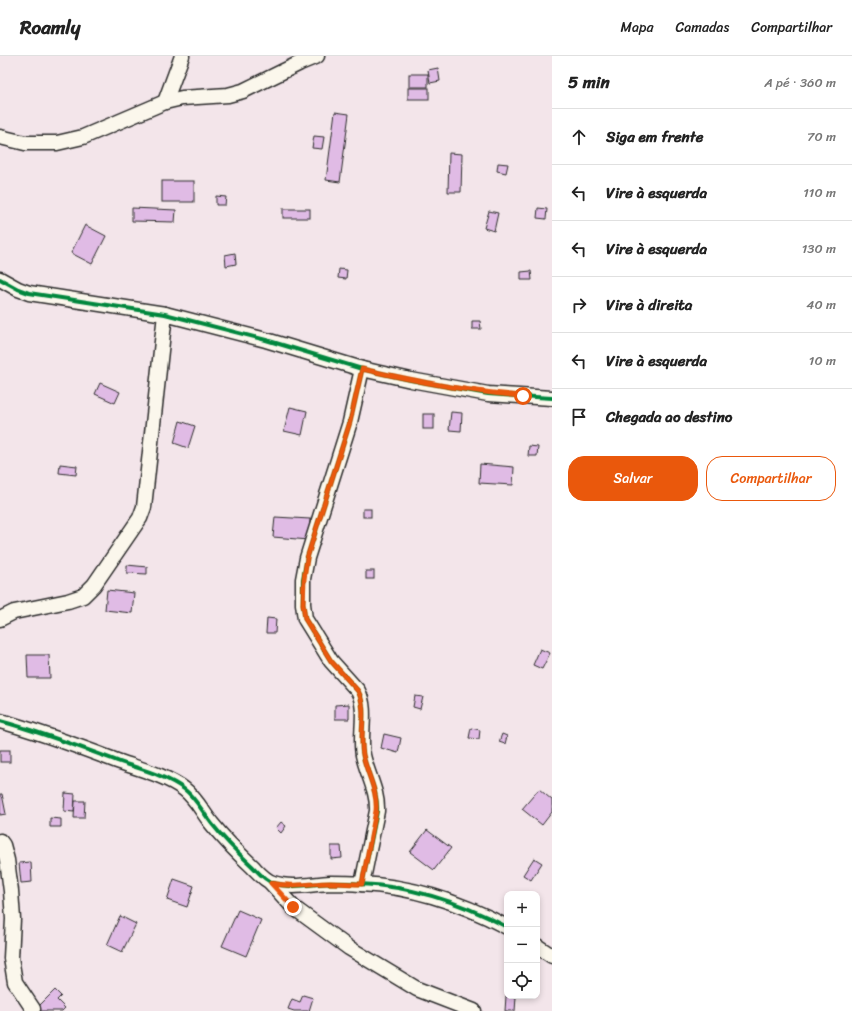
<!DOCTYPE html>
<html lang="pt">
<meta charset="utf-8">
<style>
:root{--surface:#fff;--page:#f2f2f2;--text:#222;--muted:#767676;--line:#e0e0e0;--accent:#ea580c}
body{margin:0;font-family:Sriracha,sans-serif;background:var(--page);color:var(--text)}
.controls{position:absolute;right:12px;bottom:12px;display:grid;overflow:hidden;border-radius:8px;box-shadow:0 2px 6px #0003}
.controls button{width:36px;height:36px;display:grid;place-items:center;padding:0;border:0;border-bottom:1px solid var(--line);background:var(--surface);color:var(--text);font:20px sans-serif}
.stop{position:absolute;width:12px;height:12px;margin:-9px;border:3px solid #ea580c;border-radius:50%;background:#fff}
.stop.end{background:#ea580c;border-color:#fff;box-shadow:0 1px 4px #0008}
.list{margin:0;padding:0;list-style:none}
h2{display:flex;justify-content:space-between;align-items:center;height:52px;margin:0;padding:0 16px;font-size:17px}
h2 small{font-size:13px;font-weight:400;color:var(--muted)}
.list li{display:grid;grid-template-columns:26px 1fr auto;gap:12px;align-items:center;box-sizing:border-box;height:56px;padding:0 16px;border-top:1px solid var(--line)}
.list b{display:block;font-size:15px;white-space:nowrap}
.list em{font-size:13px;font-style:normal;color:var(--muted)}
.actions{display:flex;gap:8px;padding:12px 16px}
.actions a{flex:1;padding:9px 0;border:1px solid var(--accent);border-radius:16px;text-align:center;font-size:14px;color:var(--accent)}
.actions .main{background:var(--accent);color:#fff}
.icon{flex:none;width:22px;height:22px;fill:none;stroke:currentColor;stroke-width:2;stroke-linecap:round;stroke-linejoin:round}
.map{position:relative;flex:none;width:552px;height:955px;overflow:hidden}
header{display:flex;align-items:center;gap:24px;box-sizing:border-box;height:56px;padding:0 20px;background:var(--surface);border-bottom:1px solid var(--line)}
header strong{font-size:19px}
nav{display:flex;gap:22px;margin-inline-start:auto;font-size:14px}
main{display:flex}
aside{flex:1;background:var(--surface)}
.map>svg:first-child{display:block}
</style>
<header>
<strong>Roamly</strong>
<nav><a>Mapa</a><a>Camadas</a><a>Compartilhar</a></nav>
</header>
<main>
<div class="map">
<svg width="552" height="955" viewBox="0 0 552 955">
<rect width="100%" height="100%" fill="#f3e5ea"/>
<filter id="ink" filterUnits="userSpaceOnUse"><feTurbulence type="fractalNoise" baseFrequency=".025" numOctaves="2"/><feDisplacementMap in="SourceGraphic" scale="8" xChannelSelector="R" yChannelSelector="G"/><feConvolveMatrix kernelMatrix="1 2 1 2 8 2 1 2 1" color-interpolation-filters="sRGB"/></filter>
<g filter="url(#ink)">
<g fill="#e0bbe5" stroke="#2b2b2b">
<polygon points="438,12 440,25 430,27 428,14"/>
<rect x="409" y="18" width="19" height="13"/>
<rect x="408" y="32" width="21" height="11"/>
<polygon points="335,56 349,58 340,126 326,124"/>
<polygon points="314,80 324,81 322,93 312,92"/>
<polygon points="449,97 462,98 461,136 448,136"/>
<polygon points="498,107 508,108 506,117 497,115"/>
<rect x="162" y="125" width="32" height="21"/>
<polygon points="216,140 226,141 225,149 216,149"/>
<polygon points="132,152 176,154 175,166 132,165"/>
<polygon points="538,152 547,153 546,163 537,162"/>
<rect x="283" y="153" width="27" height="9"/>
<polygon points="489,155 498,157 494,175 484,172"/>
<polygon points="85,169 106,180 92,208 71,197"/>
<polygon points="235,197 236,208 226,210 225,199"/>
<polygon points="339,213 347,214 346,223 338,222"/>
<polygon points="531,215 532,224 521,224 521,216"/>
<polygon points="472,265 480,265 481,273 472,273"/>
<polygon points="100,327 120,336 115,347 95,338"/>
<polygon points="290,351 307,355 302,379 284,375"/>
<polygon points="451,356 462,357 461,375 449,374"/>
<rect x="423" y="358" width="11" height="15"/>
<polygon points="180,365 195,370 188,392 174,387"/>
<polygon points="529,390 538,391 537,400 528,400"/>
<polygon points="60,408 77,410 76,419 59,417"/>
<polygon points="480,408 514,411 513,429 479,427"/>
<rect x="363" y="453" width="8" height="8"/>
<polygon points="275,461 310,463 309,484 273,481"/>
<polygon points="127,509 147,511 147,518 127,517"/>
<rect x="366" y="515" width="8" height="8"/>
<polygon points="107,534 134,537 132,557 105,554"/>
<polygon points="267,562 276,563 275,577 266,577"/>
<polygon points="540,593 550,597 542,613 533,609"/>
<polygon points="27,599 49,599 50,622 28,622"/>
<polygon points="415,640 423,641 420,653 413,651"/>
<polygon points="349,648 349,663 335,663 335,649"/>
<polygon points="471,672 480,674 479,683 469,682"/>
<polygon points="384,678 401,682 398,697 381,692"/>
<polygon points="502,678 507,680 505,688 499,686"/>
<rect x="0" y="694" width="10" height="12"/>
<polygon points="539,733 552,744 552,756 542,769 522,753"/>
<polygon points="65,737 75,738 74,756 64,755"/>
<polygon points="0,738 2,738 6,758 0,759"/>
<polygon points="75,745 85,745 84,762 74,762"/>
<polygon points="50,762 61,763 61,771 50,771"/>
<polygon points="281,766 286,770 281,777 276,772"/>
<polygon points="427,774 451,792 434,814 410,796"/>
<polygon points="331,790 341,790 342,802 331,803"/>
<polygon points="534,802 542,807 531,824 523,819"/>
<polygon points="31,806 32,826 21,827 19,807"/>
<polygon points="174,823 194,830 187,851 167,844"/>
<polygon points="238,854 261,864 246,900 222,890"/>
<polygon points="120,860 136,868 122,896 107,889"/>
<polygon points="55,934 61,940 57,944 65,952 62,955 40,955 37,952"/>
<polygon points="303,939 313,942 309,955 294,955 288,953 292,943 300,946"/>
<polygon points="506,940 516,941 515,955 505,955"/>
</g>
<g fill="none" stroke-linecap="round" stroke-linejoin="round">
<g stroke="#2b2b2b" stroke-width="17">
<g id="minor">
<polyline points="165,46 182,0"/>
<polyline points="0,81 25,87 57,87 83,81 165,46 182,42 228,39 243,35 300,7 317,0"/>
<polyline points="0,223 18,233 29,237 165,258 266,284 362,313 411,324 488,338 552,342"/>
<polyline points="0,563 14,556 68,545 83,540 94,529 140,462 144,451 165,258"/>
<path d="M0,665c41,11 80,26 120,41 20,7 47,14 64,27 12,9 19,24 28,35 12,15 26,29 40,42 6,6 12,14 21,17 18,6 38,1 57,0 10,0 20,0 30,1 51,2 102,19 147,43"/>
<polyline points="0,785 3,789 7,804 11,835 13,863 11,902 15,926 33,953"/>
<polyline points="271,827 293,851 349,892 417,933 474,955"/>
<path d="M362,828l15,-73c1,-20 -10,-37 -14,-56 -4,-21 5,-45 -5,-64l-27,-30 -26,-42 -2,-15v-25l4,-21 43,-136 12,-53"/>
<polyline points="537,890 552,900"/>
</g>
</g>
<use href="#minor" stroke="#fbf7ec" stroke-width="14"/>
<g stroke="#fbf7ec" stroke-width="6">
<g id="cycleway">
<polyline points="0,223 18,233 29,237 165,258 266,284 362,313 411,324 488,338 552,342"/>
<path d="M0,665c41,11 80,26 120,41 20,7 47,14 64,27 12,9 19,24 28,35 12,15 26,29 40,42 6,6 12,14 21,17 18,6 38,1 57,0 10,0 20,0 30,1 51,2 102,19 147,43"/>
<path d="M362,828l15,-73c1,-20 -10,-37 -14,-56 -4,-21 5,-45 -5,-64l-27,-30 -26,-42 -2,-15v-25l4,-21 43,-136 12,-53"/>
</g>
</g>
<use href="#cycleway" stroke="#00873e" stroke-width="4"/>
</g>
</g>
<g fill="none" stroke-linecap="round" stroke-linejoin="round" filter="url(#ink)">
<path stroke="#ea580c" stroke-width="5" d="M293,851l-22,-24c20,5 39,0 59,0 11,0 21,1 32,1l14,-73c2,-20 -9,-37 -13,-56 -4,-21 5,-45 -5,-64l-27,-30 -26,-42 -2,-15 1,-25 3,-21 43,-136 12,-53c54,12 107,23 161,27"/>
</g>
</svg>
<div class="controls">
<button>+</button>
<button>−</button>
<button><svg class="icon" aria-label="locate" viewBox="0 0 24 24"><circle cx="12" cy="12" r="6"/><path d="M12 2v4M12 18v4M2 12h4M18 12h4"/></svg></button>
</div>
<div class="stop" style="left:523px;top:340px"></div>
<div class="stop end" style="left:293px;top:851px"></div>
</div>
<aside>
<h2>5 min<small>A pé · 360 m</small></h2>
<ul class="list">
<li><svg class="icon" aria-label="ahead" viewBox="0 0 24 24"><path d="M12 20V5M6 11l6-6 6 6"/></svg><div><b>Siga em frente</b></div><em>70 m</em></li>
<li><svg class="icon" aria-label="left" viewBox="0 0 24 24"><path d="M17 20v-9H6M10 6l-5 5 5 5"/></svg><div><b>Vire à esquerda</b></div><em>110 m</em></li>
<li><svg class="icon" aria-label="left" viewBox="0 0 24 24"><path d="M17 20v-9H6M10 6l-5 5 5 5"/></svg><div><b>Vire à esquerda</b></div><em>130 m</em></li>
<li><svg class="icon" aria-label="right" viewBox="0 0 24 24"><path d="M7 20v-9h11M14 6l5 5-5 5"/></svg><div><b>Vire à direita</b></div><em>40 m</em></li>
<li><svg class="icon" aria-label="left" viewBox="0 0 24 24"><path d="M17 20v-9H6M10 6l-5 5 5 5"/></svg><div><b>Vire à esquerda</b></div><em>10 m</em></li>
<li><svg class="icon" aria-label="arrive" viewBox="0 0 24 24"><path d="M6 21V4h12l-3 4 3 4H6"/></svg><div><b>Chegada ao destino</b></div></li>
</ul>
<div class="actions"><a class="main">Salvar</a><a>Compartilhar</a></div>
</aside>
</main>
